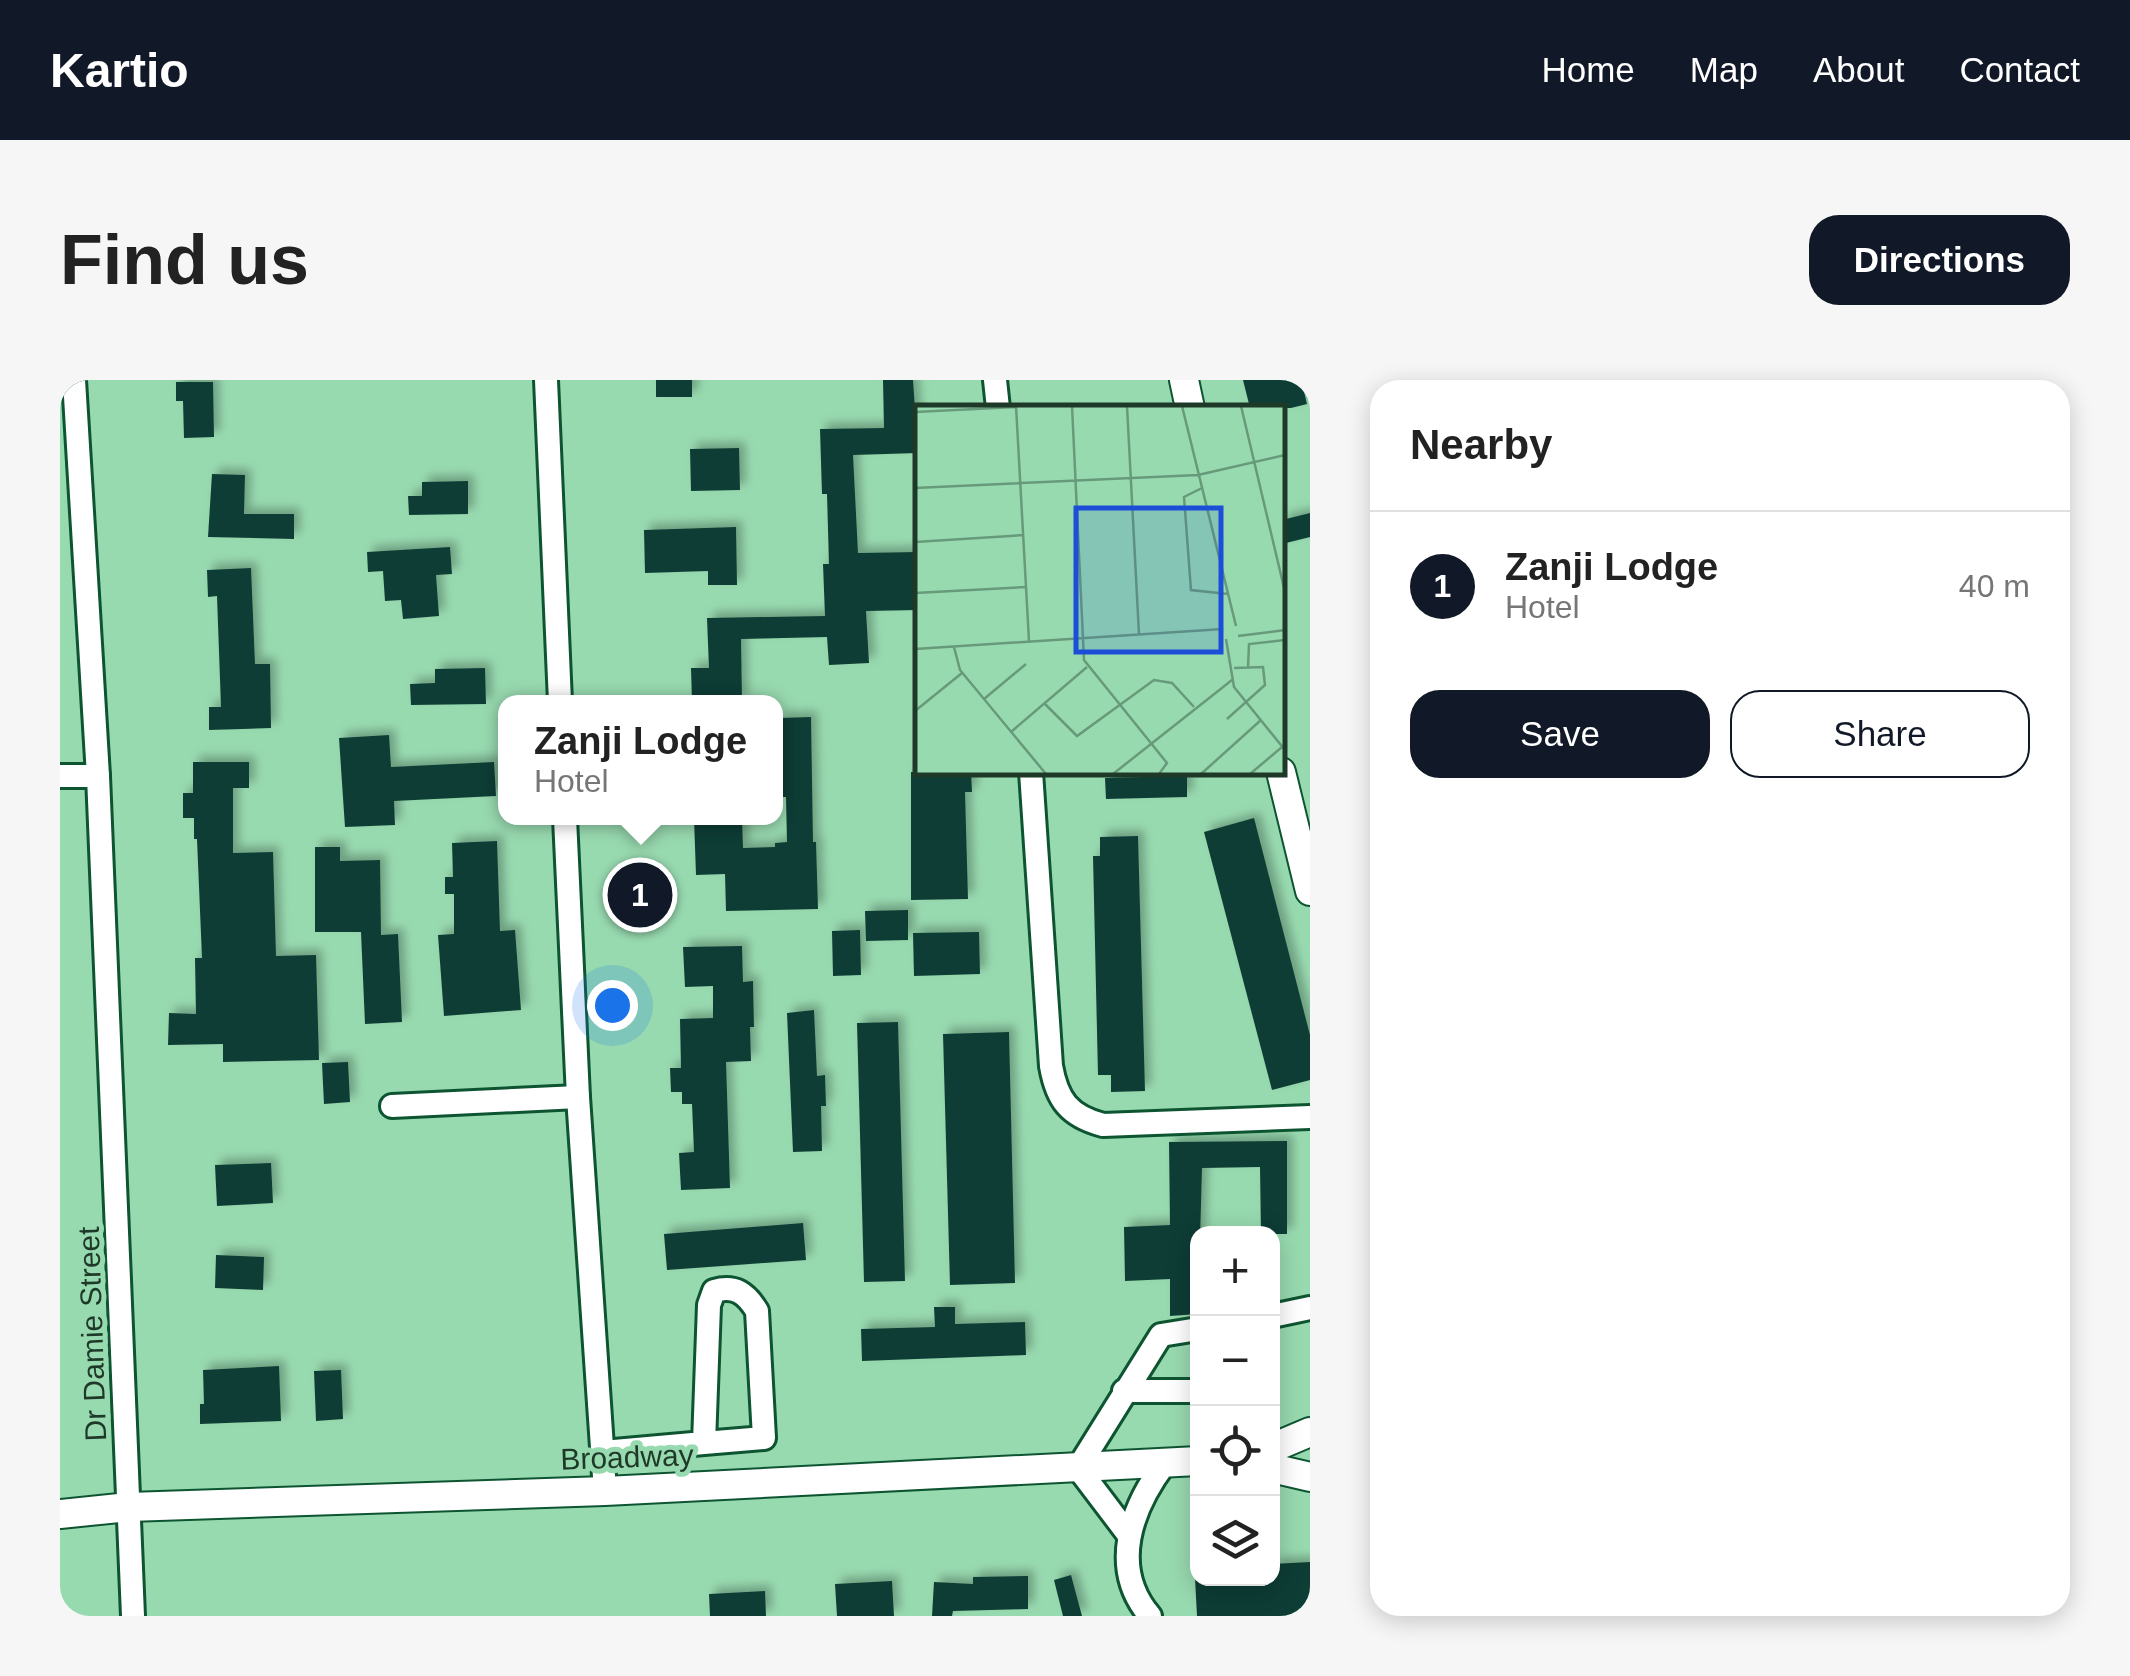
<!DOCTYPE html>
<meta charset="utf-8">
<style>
:root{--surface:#fff;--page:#f6f6f6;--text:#222;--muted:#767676;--line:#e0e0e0;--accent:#111827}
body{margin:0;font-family:Arial,sans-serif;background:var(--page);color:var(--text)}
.controls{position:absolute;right:30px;bottom:30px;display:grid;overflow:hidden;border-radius:20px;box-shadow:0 5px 25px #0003}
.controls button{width:90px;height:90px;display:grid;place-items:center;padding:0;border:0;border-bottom:2px solid var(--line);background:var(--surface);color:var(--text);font:50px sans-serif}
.you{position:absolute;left:552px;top:625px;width:35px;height:35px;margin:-25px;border:8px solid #fff;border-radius:50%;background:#1a73e8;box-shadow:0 0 0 15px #1a73e833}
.badge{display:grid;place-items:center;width:65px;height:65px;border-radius:50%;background:var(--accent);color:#fff;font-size:32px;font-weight:700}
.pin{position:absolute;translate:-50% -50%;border:5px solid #fff;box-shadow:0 2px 10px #0006}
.popup{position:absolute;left:438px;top:315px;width:285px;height:130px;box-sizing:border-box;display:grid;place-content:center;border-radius:20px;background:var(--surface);filter:drop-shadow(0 2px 8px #0005);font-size:32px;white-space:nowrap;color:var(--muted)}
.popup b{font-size:38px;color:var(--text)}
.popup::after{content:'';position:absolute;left:50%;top:100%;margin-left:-20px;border:20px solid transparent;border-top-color:var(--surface)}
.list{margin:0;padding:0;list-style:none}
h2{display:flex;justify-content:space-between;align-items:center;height:130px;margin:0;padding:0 40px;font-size:42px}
h2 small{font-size:32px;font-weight:400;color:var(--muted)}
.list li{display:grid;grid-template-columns:65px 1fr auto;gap:30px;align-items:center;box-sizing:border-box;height:150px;padding:0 40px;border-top:2px solid var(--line)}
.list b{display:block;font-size:38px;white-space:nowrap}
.list p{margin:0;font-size:32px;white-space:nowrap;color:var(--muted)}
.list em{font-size:32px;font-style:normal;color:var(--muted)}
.actions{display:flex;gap:20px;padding:30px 40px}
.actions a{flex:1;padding:22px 0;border:2px solid var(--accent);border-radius:30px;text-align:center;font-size:35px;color:var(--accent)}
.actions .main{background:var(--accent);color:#fff}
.icon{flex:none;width:55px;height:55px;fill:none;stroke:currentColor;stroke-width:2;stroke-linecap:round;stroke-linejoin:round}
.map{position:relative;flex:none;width:1250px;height:1236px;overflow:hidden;border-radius:30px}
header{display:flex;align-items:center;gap:60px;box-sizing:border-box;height:140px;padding:0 50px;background:var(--accent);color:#fff}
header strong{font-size:48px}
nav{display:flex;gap:55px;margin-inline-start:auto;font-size:35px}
.intro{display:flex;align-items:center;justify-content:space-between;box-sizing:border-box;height:240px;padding:0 60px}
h1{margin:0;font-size:70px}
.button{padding:25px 45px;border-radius:30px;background:var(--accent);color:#fff;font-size:35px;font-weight:700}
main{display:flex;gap:60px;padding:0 60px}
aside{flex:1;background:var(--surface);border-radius:30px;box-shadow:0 5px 25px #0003}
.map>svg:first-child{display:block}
</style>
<header>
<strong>Kartio</strong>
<nav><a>Home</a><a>Map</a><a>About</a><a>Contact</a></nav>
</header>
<div class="intro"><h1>Find us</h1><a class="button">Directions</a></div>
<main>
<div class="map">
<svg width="1250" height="1236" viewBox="0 0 1250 1236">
<defs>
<filter id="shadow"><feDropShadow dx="6" dy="-6" stdDeviation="5" flood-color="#0004"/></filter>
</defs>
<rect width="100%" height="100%" fill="#98dab0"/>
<g fill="#0f3e34" filter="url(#shadow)">
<rect x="596" y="0" width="36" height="17"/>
<polygon points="823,0 853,0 858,73 793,75 798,173 858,172 858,230 806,231 809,283 769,285 767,257 681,259 682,322 632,322 631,288 649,288 647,238 765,236 763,184 769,184 767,114 762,114 760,49 824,48"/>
<polygon points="1183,0 1241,0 1247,24 1231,28 1190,28"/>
<polygon points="116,2 153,2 154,57 124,58 123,21 116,21"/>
<polygon points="679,68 680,110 631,111 630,69"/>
<polygon points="152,94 185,95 184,134 234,134 234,159 148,157"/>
<polygon points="408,101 408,134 349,135 348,116 362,116 362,102"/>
<polygon points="1250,133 1250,157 1222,164 1222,140"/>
<polygon points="676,147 677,205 648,205 648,191 585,193 584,150"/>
<polygon points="390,167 392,194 376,195 379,236 343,239 341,220 325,221 323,191 308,192 307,172"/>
<polygon points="191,188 195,284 210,284 211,348 149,350 149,327 161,327 157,216 148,217 147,190"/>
<polygon points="425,288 426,324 351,325 350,304 375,303 375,289"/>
<polygon points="751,337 753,462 756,462 758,529 666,531 665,494 636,495 634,438 682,438 683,468 715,467 715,463 727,462 726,417 715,417 715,349 719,349 719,338"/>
<polygon points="329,355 331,387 434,382 436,416 334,421 335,445 285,447 279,358"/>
<polygon points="133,382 189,382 189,408 173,408 173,473 213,472 216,576 256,575 259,680 163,682 163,664 108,665 109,633 136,634 135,578 142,578 137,459 134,459 134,438 123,438 123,413 133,413"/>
<polygon points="851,392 911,392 912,412 905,412 908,519 851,520"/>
<polygon points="1083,397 1127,397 1127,417 1046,419 1045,398"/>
<polygon points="1194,438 1250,655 1250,700 1212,710 1144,452"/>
<polygon points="1078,456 1085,711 1051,712 1051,695 1038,695 1033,476 1040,476 1040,457"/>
<polygon points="437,461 440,551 455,550 461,630 384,636 378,555 394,554 394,514 385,514 385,497 393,497 392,463"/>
<polygon points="255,467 280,467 280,481 320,480 321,555 338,554 342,642 305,644 301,552 255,552"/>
<polygon points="848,530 848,560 806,561 805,531"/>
<polygon points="800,550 801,595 773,596 772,551"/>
<polygon points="919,552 920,594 854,596 853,553"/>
<polygon points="682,566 683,602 693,601 694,647 690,647 691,681 666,682 670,808 621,810 619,773 634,772 632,724 622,724 622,712 611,712 610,688 621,688 620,639 653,638 653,606 625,607 623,567"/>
<polygon points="754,630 757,696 765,695 766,726 761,726 762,771 733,772 727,633"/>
<polygon points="838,642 845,901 804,902 797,643"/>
<polygon points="949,652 955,903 890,905 883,654"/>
<polygon points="288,682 290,722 264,724 262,683"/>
<polygon points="1227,761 1227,854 1201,854 1200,787 1142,788 1138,934 1110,936 1110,899 1065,901 1064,847 1110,845 1109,762"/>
<polygon points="211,783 213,823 157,826 155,785"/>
<polygon points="743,843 746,880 607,890 604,854"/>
<polygon points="156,875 204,877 203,910 155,908"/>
<polygon points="874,927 895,927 895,944 965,942 966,975 802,981 801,949 875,947"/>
<polygon points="219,986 221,1041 140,1044 140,1024 144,1024 143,990"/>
<polygon points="281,990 283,1039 256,1041 254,991"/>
<polygon points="1250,1182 1250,1236 1137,1236 1135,1198 1212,1198 1212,1184"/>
<polygon points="1011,1195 1022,1236 1003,1236 994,1200"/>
<polygon points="968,1196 968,1229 893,1231 892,1236 872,1236 874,1202 913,1204 913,1197"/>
<polygon points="832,1201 834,1236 777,1236 775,1204"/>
<polygon points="705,1211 706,1236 650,1236 649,1214"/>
</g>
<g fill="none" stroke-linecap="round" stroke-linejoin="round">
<g stroke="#0d5431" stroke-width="28">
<g id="minor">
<polyline points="14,0 38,396 73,1236"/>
<polyline points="486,0 500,322"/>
<polyline points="935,0 938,28"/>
<path d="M971,392l20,294c6,34 18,50 52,59l207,-8"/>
<polyline points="0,396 38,396"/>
<polyline points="505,438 518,717 545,1111"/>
<polyline points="332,726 518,717"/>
<polyline points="1212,936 1250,928"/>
<polyline points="1064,1011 1138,1011"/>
<path d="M543,1072l101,-9 5,-138 5,-14c21,-6 32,2 43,20l7,127 -60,5"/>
<polyline points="1068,1154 1018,1088 1101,955 1138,949"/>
<path d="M1090,1236c-41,-48 -19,-108 15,-153"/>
</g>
</g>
<g stroke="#0d5431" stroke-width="32">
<g id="major">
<polyline points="1124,0 1130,28"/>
<polyline points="1221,392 1250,511"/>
<polyline points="1212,1068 1250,1052"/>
<polyline points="1212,1088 1250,1097"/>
<polyline points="0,1134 69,1127 545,1111 1138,1081"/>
</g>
</g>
<use href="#minor" stroke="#fff" stroke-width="22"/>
<use href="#major" stroke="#fff" stroke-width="28"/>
</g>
<g text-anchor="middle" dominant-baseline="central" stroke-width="10" stroke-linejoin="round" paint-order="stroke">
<g font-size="30" fill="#1e3928" stroke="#98dab0">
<text transform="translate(32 954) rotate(-92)">Dr Damie Street</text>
<text transform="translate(567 1077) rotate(-2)">Broadway</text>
</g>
</g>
<g transform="translate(855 25)">
<rect width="370" height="370" fill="#98dab0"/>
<path fill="none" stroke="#679a7a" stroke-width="2.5" d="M101,1l13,235M157,1l12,254 83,103 -8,11M212,1l12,228M267,1l54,220M326,1l44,186M0,7l101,-5M0,83l283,-13 87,-20M287,83l-18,9 7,93 37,4M0,137l109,-7M0,188l111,-6M323,231l47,-6M311,234l8,48 51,63M39,242l6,23 86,104M0,244l308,-20M333,263l1,-24 36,-4M69,294l42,-35M130,299l32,32 77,-56 18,3 22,24M0,306l47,-38M312,314l38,-34 -2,-18 -29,1M96,327l76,-65M198,369l119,-94M286,369l60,-54M335,369l32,-27"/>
<path fill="#1d4ed8" fill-opacity="0.15" stroke="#1d4ed8" stroke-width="5" d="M161,103h145v144h-145z"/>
<rect width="370" height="370" fill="none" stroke="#1e3928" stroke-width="5"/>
</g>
</svg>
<div class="controls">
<button>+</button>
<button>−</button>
<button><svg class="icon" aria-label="locate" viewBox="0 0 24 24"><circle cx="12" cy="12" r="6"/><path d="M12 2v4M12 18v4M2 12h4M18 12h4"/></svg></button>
<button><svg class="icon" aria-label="layers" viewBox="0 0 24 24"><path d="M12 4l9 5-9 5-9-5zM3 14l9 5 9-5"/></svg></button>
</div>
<div class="you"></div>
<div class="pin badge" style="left:580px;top:515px">1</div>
<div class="popup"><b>Zanji Lodge</b>Hotel</div>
</div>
<aside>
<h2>Nearby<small></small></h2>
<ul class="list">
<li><span class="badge">1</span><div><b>Zanji Lodge</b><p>Hotel</p></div><em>40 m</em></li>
</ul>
<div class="actions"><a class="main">Save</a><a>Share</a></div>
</aside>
</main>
